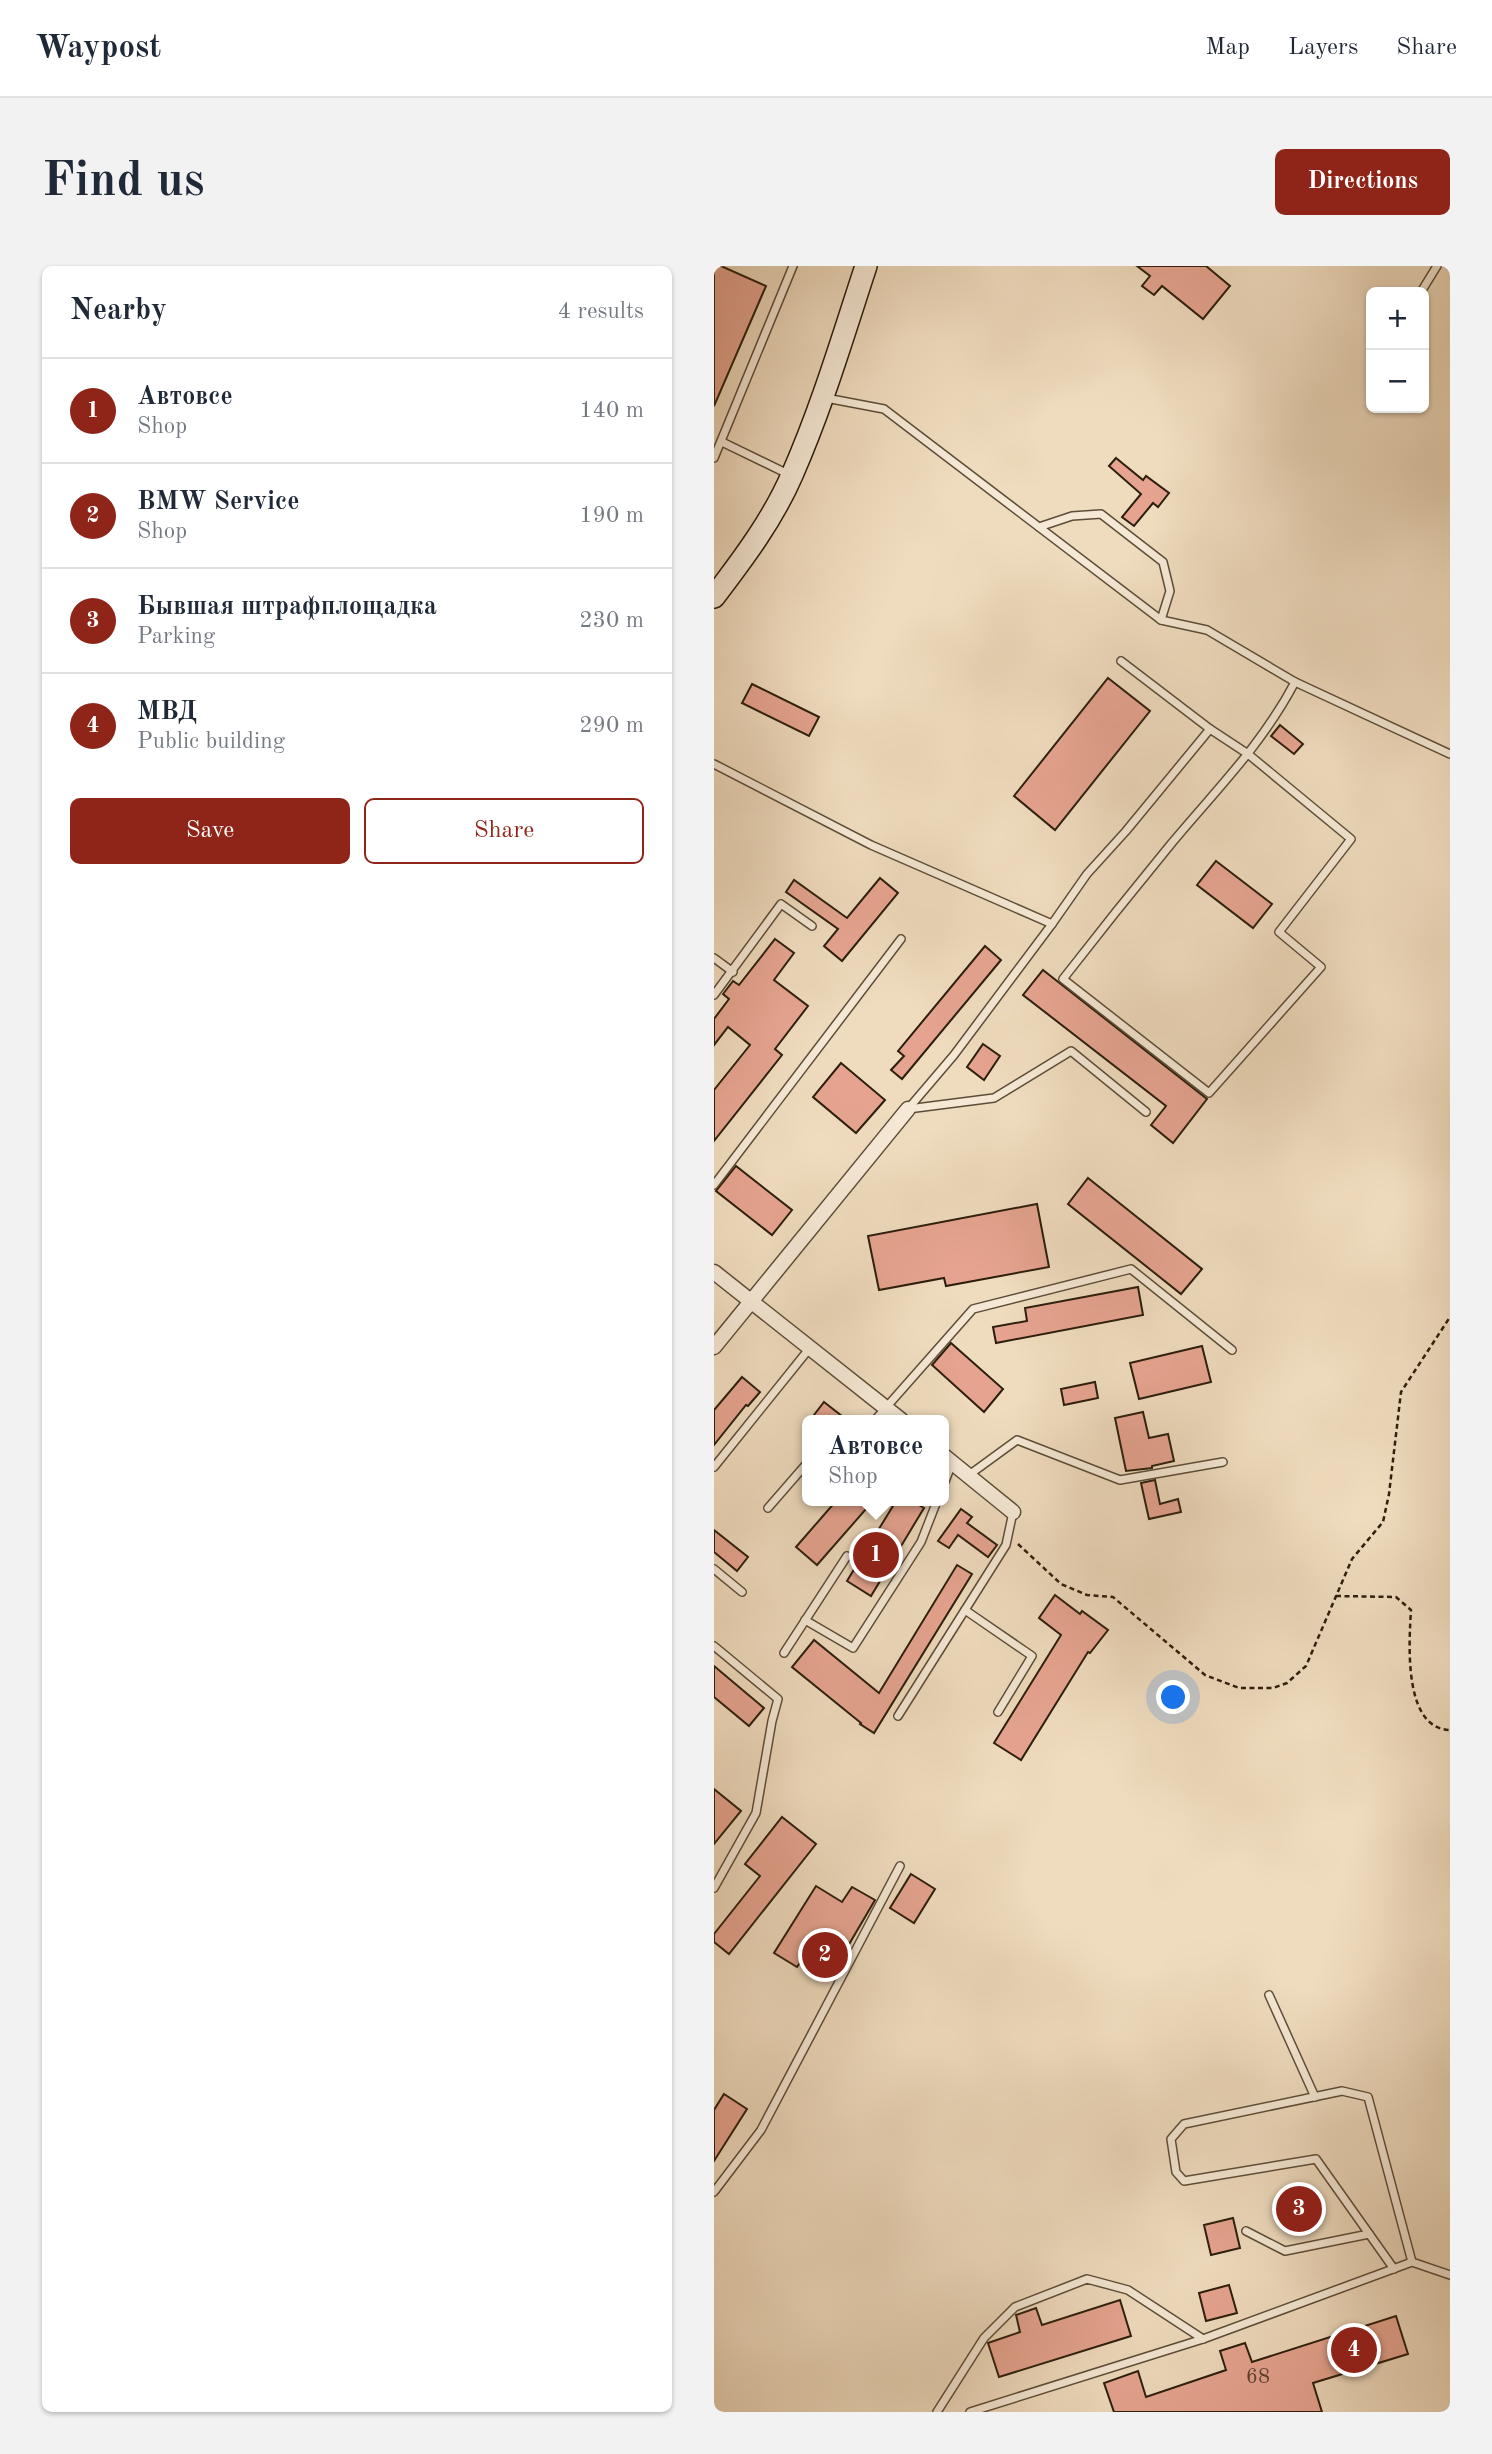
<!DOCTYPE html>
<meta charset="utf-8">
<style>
:root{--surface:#fff;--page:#f2f2f3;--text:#1f2937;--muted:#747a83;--line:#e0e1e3;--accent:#8f2418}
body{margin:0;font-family:"Old Standard TT",serif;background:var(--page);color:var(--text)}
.controls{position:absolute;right:21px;top:21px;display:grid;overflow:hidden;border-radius:10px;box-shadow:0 2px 5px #0004}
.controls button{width:63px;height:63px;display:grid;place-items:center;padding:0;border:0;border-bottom:2px solid var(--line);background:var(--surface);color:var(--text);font:35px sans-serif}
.you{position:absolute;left:460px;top:1432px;width:24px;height:24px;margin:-18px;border:5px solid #fff;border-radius:50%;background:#1a73e8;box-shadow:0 0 0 10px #1a73e833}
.badge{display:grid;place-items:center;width:46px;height:46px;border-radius:50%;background:var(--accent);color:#fff;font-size:23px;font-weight:700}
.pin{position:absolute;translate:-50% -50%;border:4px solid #fff;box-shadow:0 2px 7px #0006}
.popup{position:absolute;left:88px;top:1149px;width:147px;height:91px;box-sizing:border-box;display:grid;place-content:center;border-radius:10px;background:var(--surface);filter:drop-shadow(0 2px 5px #0005);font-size:23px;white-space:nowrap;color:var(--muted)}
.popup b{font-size:26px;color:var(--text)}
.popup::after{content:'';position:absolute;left:50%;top:100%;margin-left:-14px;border:14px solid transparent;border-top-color:var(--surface)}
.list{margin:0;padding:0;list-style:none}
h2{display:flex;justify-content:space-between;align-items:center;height:91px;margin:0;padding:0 28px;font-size:30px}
h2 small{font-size:23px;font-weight:400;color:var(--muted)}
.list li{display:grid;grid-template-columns:46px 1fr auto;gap:21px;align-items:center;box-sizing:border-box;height:105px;padding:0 28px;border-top:2px solid var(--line)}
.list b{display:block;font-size:26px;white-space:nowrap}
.list p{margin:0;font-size:23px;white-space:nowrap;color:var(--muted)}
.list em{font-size:23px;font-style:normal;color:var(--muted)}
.actions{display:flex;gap:14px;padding:21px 28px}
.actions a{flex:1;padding:16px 0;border:2px solid var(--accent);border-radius:10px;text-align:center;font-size:24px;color:var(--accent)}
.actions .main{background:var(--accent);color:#fff}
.map{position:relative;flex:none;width:736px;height:2146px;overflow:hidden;border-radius:10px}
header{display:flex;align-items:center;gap:42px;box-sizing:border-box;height:98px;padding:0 35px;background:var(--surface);border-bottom:2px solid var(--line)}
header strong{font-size:33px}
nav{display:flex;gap:38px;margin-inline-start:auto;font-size:24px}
.intro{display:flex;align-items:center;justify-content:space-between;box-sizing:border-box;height:168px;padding:0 42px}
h1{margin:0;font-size:49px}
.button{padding:18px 32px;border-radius:10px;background:var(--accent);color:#fff;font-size:24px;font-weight:700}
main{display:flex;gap:42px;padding:0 42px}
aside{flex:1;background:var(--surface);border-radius:10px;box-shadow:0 2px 5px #0004}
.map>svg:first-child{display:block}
</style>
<header>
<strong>Waypost</strong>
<nav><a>Map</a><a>Layers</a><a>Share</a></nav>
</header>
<div class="intro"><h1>Find us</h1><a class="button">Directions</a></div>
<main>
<aside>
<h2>Nearby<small>4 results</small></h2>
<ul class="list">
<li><span class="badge">1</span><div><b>Автовсе</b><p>Shop</p></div><em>140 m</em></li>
<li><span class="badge">2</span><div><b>BMW Service</b><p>Shop</p></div><em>190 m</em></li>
<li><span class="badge">3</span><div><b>Бывшая штрафплощадка</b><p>Parking</p></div><em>230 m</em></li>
<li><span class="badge">4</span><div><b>МВД</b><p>Public building</p></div><em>290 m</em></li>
</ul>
<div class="actions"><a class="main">Save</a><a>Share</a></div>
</aside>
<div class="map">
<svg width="736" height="2146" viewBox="0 0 736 2146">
<rect width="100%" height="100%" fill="#efdbbe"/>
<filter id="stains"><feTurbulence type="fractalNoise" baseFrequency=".00286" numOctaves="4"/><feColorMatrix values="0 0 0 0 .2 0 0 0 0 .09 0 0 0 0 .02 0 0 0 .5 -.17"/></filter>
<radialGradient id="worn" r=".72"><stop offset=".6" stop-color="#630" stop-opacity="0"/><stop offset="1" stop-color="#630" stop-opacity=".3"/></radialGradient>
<g fill="#e6a490" stroke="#2c1e0c" stroke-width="2">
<polygon points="0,0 7,0 52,20 0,140"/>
<polygon points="423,0 492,0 516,20 489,53 448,20 440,29 428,20 436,10"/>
<polygon points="402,192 429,214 432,210 455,227 444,241 439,237 420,260 408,251 427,228 395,200"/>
<polygon points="394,412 436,445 341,564 300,530"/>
<polygon points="38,418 105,451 95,470 28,437"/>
<polygon points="566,459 589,478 580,488 557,470"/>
<polygon points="502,595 558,638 539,662 483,619"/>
<polygon points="166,612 184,627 128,695 110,680 124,663 72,626 80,614 133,652"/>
<polygon points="61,673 80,687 60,714 94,740 61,783 68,789 0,875 0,824 36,779 14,761 0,779 0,753 15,733 9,728 19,715 25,719"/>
<polygon points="271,680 287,694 188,813 177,804 190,790 184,785"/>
<polygon points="329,704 493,833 459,877 437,859 452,840 309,729"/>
<polygon points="269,778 286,790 270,814 253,801"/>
<polygon points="127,797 171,834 142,867 99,831"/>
<polygon points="22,900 78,944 58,969 2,925"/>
<polygon points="374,912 488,1003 467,1028 354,938"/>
<polygon points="323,938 335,1001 232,1020 230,1012 165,1024 154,970"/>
<polygon points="424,1021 429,1049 282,1077 279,1061 313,1055 311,1042"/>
<polygon points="237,1077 289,1123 270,1146 218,1099"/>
<polygon points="488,1080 497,1116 425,1133 416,1097"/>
<polygon points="28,1111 46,1126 34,1140 32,1139 0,1179 0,1144"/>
<polygon points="381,1116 384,1132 350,1139 347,1123"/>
<polygon points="110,1136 133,1154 107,1154 100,1149"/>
<polygon points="429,1146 435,1172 454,1168 460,1195 438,1200 438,1202 412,1205 401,1152"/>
<polygon points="441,1214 446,1238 464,1233 467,1246 435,1253 427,1217"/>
<polygon points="122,1235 159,1235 103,1299 82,1281"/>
<polygon points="182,1235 198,1235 210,1242 157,1330 133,1315"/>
<polygon points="247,1243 258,1251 253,1257 283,1279 274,1291 244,1269 235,1282 224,1275"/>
<polygon points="0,1264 34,1291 23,1305 0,1286"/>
<polygon points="243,1299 258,1308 160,1467 146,1458 147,1457 78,1401 100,1374 165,1427"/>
<polygon points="341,1329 366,1348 368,1345 394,1364 376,1387 374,1386 307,1494 280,1477 347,1369 325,1352"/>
<polygon points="0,1400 50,1442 35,1460 0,1431"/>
<polygon points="0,1523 27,1545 0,1578"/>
<polygon points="68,1551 102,1578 15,1688 0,1676 0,1668 46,1610 31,1598"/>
<polygon points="197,1608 221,1623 200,1657 176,1642"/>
<polygon points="102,1620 128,1636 138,1621 161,1634 114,1714 86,1697 83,1701 60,1687"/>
<polygon points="10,1828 33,1843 0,1895 0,1844"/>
<polygon points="519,1952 526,1982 497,1989 490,1959"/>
<polygon points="515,2019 523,2047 492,2055 485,2027"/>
<polygon points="406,2034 417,2070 285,2111 274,2077 306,2066 302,2049 322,2042 328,2059"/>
<polygon points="682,2050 694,2088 599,2117 608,2146 400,2146 390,2117 424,2105 432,2131 512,2104 506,2085 531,2077 538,2096"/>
</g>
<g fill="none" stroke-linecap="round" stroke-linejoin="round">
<g stroke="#5d4d38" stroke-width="10">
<g id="lane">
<polyline points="707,26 723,0"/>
<polyline points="112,132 170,143 447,354 493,364 581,416 736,488"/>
<polyline points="8,176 74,208"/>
<polyline points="0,192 79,0"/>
<polyline points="325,261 358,250 387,248 449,296 456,325 447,354"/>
<path d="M407,395l89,68 38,25 103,85 -72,93 42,35 -112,126 -146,-114c35,-45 71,-90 108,-135 44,-53 91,-99 124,-162"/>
<polyline points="0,498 157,579 338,658"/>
<polyline points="0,692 19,706"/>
<polyline points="0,729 67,638 98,660"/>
<polyline points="194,843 240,789 338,658 373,608 412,565 496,463"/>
<polyline points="194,843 280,832 357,785 432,846"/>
<polyline points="0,919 187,673"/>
<polyline points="161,1154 259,1043 417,1003 518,1084"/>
<polyline points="0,1201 95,1083"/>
<polyline points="255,1209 303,1174 406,1214 509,1196"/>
<polyline points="230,1218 238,1197"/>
<polyline points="54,1242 94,1196"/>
<polyline points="0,1303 28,1326"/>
<polyline points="251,1344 318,1390 284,1446"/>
<polyline points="91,1354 139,1382 207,1276 223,1235"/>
<polyline points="0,1380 64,1433 58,1455 42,1547 0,1622"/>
<polyline points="70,1387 133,1290"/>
<polyline points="184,1450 292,1279 299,1246"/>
<polyline points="555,1729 601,1831"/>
<polyline points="0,1926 47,1864 186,1600"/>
<polyline points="532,1965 571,1985 655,1968"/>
<polyline points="680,2003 602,1893 470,1915 462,1906 457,1873 470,1858 628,1825 654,1831 698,1996"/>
<polyline points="223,2146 270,2072 301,2041 373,2013 414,2024 489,2073"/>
<polyline points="256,2146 489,2073 698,1996 736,2009"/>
</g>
</g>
<g stroke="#5d4d38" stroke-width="17">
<g id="street">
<polyline points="0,1006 187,1154"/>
<polyline points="0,1081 194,843"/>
<polyline points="230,1190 299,1246"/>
</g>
</g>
<g stroke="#2c1e0c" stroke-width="24">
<path id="secondary" d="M0,331c29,-38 59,-78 78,-122 30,-68 51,-139 74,-209"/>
</g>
<g stroke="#2c1e0c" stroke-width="2.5" stroke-dasharray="5 3.5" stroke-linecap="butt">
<polyline points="304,1278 347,1318 373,1329 399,1331 491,1409 525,1422 559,1422 573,1417 592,1400 638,1293 669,1256 675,1228 687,1126 736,1051"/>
<path d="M622,1330l60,1 15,13c-2,33 -8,119 39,120"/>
</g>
<use href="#lane" stroke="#f5e8d5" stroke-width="7"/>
<use href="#street" stroke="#f5e8d5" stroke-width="14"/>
<use href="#secondary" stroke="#f5e8d5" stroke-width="21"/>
</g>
<g text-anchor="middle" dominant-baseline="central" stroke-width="5" stroke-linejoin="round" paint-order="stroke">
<g font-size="21" fill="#5a402d">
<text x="544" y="2111">68</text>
</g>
</g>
<rect width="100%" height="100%" filter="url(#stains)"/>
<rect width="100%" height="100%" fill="url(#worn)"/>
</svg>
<div class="controls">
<button>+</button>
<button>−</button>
</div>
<div class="you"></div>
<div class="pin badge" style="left:162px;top:1289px">1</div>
<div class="popup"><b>Автовсе</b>Shop</div>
<div class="pin badge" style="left:111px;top:1689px">2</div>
<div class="pin badge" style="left:585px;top:1943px">3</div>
<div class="pin badge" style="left:640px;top:2084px">4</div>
</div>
</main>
